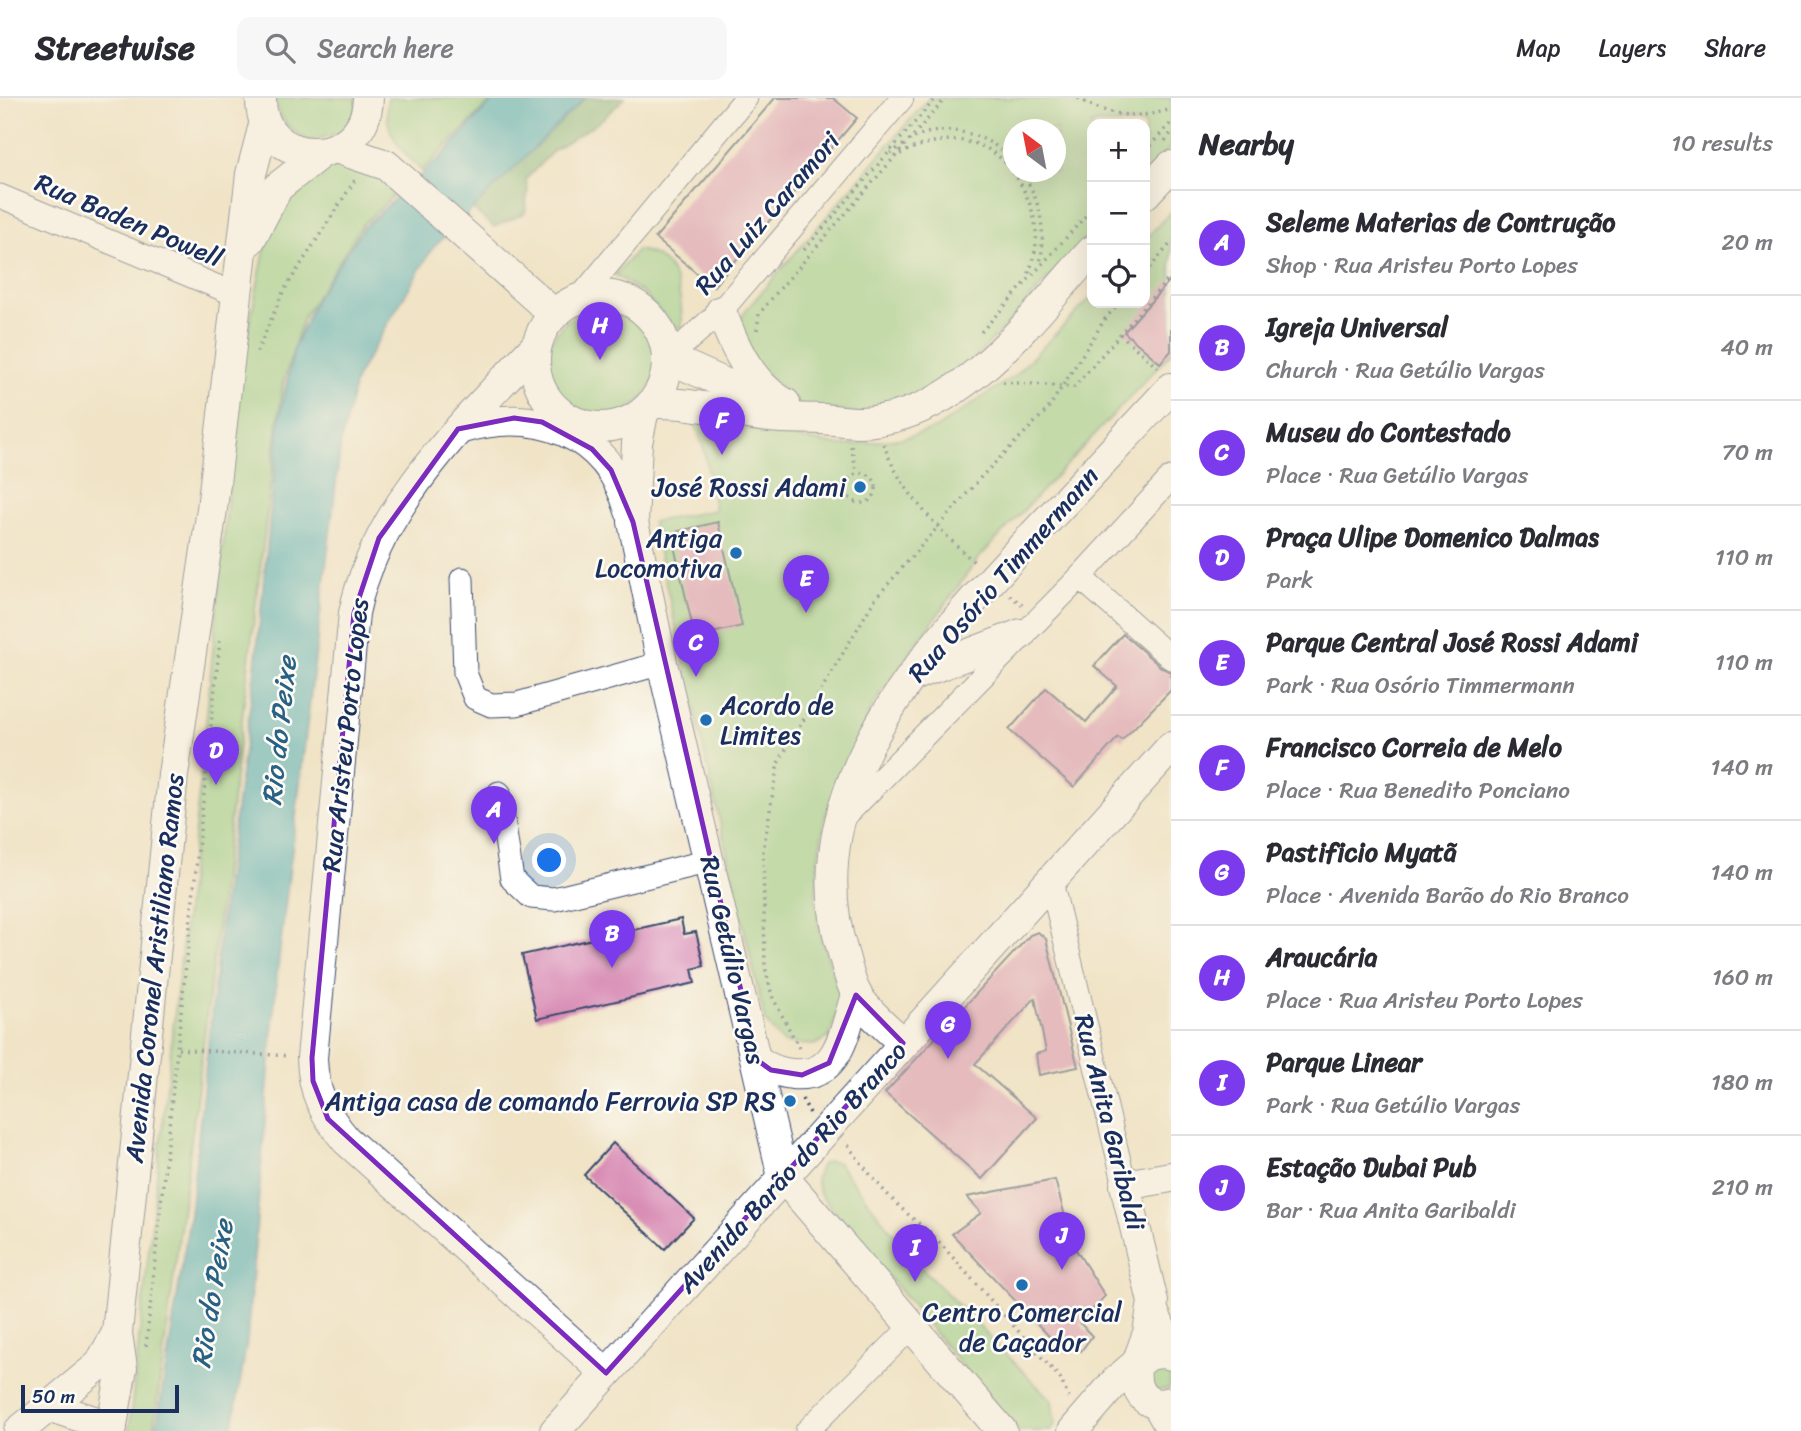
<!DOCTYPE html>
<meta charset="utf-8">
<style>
:root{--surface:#fff;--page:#f7f7f7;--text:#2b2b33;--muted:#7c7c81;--line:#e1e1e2;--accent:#7c3aed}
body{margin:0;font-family:Sriracha,sans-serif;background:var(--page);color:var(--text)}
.controls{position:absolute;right:21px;top:21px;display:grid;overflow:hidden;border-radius:14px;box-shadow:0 7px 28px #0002}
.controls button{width:63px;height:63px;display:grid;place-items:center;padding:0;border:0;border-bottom:2px solid var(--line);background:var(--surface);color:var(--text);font:35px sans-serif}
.compass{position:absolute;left:1003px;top:21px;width:63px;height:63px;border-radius:50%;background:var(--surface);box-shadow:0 7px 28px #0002;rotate:328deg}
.scale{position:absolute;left:21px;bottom:18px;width:158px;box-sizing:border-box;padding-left:7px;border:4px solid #1b2f5e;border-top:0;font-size:19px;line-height:24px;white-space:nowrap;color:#1b2f5e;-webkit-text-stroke:5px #fdfcf7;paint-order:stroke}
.you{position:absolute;left:550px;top:763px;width:24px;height:24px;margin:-18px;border:5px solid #fff;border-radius:50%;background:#1a73e8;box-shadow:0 0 0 10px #1a73e833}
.badge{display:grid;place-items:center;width:46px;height:46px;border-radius:50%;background:var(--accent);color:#fff;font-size:23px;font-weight:700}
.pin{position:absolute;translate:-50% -58px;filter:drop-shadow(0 2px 4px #0008)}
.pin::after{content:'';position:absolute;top:37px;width:24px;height:21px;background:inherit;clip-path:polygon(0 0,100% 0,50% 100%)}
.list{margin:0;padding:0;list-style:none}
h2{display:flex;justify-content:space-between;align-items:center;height:91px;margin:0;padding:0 28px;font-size:30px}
h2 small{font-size:23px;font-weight:400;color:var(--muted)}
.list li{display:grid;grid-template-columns:46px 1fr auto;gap:21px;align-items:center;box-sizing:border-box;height:105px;padding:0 28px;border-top:2px solid var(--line)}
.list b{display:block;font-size:26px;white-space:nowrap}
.list p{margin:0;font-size:23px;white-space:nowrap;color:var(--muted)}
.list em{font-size:23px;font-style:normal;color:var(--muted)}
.icon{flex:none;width:38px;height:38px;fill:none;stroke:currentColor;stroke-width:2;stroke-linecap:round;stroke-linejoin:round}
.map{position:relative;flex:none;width:1171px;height:1333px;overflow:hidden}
header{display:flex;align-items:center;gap:42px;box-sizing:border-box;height:98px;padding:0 35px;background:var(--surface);border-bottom:2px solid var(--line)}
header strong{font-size:33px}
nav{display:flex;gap:38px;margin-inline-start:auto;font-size:24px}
.search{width:490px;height:63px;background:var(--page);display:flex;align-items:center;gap:18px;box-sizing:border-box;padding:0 24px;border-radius:14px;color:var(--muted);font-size:26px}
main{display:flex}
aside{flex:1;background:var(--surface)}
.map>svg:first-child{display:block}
</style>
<header>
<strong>Streetwise</strong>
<div class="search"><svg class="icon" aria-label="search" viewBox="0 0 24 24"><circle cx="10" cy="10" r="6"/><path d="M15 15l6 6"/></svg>Search here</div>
<nav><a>Map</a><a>Layers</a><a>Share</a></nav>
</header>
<main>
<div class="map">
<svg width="1171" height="1333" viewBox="0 0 1171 1333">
<rect width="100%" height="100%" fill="#fdfcf7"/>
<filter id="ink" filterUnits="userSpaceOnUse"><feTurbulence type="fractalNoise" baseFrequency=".0143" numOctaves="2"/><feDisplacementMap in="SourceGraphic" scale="14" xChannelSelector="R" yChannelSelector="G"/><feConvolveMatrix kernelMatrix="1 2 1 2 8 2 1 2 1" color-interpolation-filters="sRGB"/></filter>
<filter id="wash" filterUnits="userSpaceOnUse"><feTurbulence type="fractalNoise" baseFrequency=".00686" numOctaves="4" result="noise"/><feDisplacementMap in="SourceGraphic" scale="28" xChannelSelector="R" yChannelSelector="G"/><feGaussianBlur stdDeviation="1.57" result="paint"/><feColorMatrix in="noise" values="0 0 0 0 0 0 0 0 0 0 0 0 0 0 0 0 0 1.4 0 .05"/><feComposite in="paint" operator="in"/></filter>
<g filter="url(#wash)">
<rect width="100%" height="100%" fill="#f0e3c6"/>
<g fill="#8ece86" stroke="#547e72" stroke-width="2" fill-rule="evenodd">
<path d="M275,0h87l-16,34 -37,9c-21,-12 -29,-19 -34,-43z"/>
<path d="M388,0h106l-72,73c-22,-21 -40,-41 -34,-73z"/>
<path d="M929,0h242v49l-26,28v-51h-53v107l-109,119 -34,32 -81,33 -68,-10 -45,-41 -15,-43 6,-11zM1014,32h42v42h-42z"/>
<path d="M330,66c37,0 42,2 66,29l-34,32 -59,93 -20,65c-44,347 -81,695 -129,1041l-2,7h-23l73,-667 38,-395 31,-149 15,-28z"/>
<polygon points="1171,113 1171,255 978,461 873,607 826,716 818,760 816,804 822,843 841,898 830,939 814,947 783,945 765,923 652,424 715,412 704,351 693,320 842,348 904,340 935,331 1014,278 1092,199 1092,205 1145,205 1145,142"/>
<path d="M637,152c40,5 45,43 45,77l-7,1 -32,-35 -28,-18z"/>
<circle cx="602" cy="264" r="54"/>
<polygon points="828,1063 838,1065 913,1161 1052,1303 1055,1326 1051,1333 1016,1333 819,1095 816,1081 821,1067"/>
<polygon points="1156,1269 1171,1274 1169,1291 1153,1293 1148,1274"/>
</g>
<polygon fill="#72b173" stroke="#467068" stroke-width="2" points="585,0 625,0 599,24 554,52 526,81 528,92 525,115 494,129 471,110"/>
<polygon fill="#3eabbc" stroke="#2c6d8d" stroke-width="2" points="495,0 585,0 432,151 356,280 341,344 277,876 247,1243 232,1333 156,1333 190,1116 222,815 255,571 280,317 294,250 317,198 364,129 442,58"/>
<g id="blocks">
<g fill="#d88bb4">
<polygon points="775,0 833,0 857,20 713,189 655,140"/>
<polygon points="1171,181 1171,253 1160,265 1124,234"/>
<polygon points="718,424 742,528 695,539 671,435"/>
<polygon points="1123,536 1162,570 1171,574 1171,592 1122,642 1118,639 1074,689 1009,632 1046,590 1086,624 1117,588 1094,568"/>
<polygon points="681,821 684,836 696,834 704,868 692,871 695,885 537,921 522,857"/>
<polygon points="1038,834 1046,841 1078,969 1039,977 1036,956 1046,953 1035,900 975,966 1037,1020 982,1081 885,995 1030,837"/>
<polygon points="613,1045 694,1120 665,1151 584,1077"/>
<polygon points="1055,1082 1073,1147 1105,1198 1080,1225 1092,1238 1081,1253 1073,1247 1065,1255 952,1136 981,1115 967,1099"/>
</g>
</g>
</g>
<g filter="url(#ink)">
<use href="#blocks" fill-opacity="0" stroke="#3b4a6e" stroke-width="2"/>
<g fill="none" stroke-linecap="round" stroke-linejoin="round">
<g stroke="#3b4a6e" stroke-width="25">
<g id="minor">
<polyline points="0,98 237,197"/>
<polyline points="580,200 746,0"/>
<polyline points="668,260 721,213 902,0"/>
<polyline points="1080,479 1171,560"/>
<polyline points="462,481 465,575 475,600 491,607 517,606 662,565"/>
<polyline points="499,695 512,781 531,799 554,801 710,763"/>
<polyline points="843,720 1080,479 1171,380"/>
<polyline points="1051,784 1125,1087"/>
<polyline points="1153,1204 1170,1243"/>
<polyline points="1153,1306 1168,1333"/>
<polyline points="807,1333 912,1228"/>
</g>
</g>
<g stroke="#3b4a6e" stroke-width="32">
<g id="major">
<path d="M261,0c-2,71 105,73 107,0"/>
<polyline points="336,50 386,67 554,216"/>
<polyline points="1145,96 1171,68"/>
<polyline points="250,142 278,89 321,55"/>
<circle cx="601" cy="263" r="66"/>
<path d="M721,213c12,33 28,70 60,90"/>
<path d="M536,248c-72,77 -160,160 -182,267l-42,445c1,34 12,56 34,82l260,233"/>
<polyline points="668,260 751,297 785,305"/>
<path d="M654,305c39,-1 77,10 116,14 17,2 35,1 53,2 20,2 37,5 57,1 90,-14 154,-106 212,-169"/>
<polyline points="643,316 637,345 633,424 662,565 783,1079 1002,1333"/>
<path d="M459,331c75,-23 148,1 171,82"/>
<polyline points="917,576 1021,536"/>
<path d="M903,945c-14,-14 -38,-32 -47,-50 -6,-11 -9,-27 -13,-40 -51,-166 90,-311 194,-422 45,-47 89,-95 134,-143"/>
<path d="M757,962c12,9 20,12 35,14 48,5 52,-43 64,-79"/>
<path d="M1171,1257c-13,-4 -23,-1 -34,8 -5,24 5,47 34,39"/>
<polyline points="51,1309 112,1329"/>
<polyline points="19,1333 99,1267 117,1235"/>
<polyline points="111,1333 122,1270 117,1235 173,677 212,411 251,76 265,23"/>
<polyline points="555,1333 1171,649"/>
<polyline points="1073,1333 1117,1282 1137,1265 1148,1235 1153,1204 1125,1087 1171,1079"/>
</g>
</g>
<g stroke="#3b4a6e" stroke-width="3.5" stroke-dasharray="2 5" stroke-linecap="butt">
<path d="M1078,0c29,18 60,22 93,11"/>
<path d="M914,40c33,-17 77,-3 100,24"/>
<polyline points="1165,43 1171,35"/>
<polyline points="1145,53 1171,25"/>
<polyline points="890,55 905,46"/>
<path d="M900,56c45,-23 93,-20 120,29 10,18 18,40 16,61 -1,11 -5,22 -8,32"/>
<path d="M1021,74c20,27 25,59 19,92"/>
<polyline points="804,152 936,0"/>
<polyline points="1145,175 1171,145"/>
<polyline points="757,232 759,216 778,193 946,0"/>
<polyline points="981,234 1092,111"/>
<polyline points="1120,236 1158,270"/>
<polyline points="257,254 283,194 355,82"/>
<polyline points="1003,284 1074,289 1171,178"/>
<path d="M884,346c12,42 58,89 90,118"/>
<polyline points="851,348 857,374"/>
<circle cx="861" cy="390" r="15"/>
<polyline points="1010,497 1023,508"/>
<polyline points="799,950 772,898 765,869 763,753 778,665 875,501 982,378 1048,311 1105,221 1119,205"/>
<polyline points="178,951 289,958"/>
<polyline points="802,1001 810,1015"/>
<path d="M848,1047c24,34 49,63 83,88l129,145 9,20"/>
<polyline points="146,1248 220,542"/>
</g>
<use href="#minor" stroke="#fff" stroke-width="23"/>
<use href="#major" stroke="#fff" stroke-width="30"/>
</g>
</g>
<path d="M0 0H1171V1333H0ZM514,320l28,4 50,27 19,21 22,52 124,538 14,10 31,5 27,-12 27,-68 47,48 -297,330 -278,-254 -15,-38 -1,-23 42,-445 25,-75 79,-109z" fill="#f0e3c6" fill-opacity=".55" fill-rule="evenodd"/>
<path fill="none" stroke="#7b2cbf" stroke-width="5" stroke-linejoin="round" d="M514,320l28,4 50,27 19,21 22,52 124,538 14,10 31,5 27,-12 27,-68 47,48 -297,330 -278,-254 -15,-38 -1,-23 42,-445 25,-75 79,-109z"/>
<g fill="#1f6fb2" stroke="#fdfcf7" stroke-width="2.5">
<circle cx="860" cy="389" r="7"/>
<circle cx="736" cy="455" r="7"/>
<circle cx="706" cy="622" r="7"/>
<circle cx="790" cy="1003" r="7"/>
<circle cx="1022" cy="1187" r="7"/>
</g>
<g text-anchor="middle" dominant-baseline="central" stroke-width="5" stroke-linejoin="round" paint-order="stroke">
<g font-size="26" fill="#1b2f5e" stroke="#fdfcf7">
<text transform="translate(767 115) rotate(-49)">Rua Luiz Caramori</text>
<text transform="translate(129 122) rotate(23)">Rua Baden Powell</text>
<text transform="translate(1003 476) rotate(-49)">Rua Osório Timmermann</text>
<text transform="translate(345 637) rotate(-84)">Rua Aristeu Porto Lopes</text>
<text transform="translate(733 862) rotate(77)">Rua Getúlio Vargas</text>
<text transform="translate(154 870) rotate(-84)">Avenida Coronel Aristiliano Ramos</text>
<text transform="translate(1110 1024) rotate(76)">Rua Anita Garibaldi</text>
<text transform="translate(792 1069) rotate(-48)">Avenida Barão do Rio Branco</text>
</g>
<g font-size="26" fill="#1b2f5e" stroke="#fdfcf7" text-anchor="end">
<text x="846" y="389">José Rossi Adami</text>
<text x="722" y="440">Antiga<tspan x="722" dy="30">Locomotiva</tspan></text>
<text x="720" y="607" text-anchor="start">Acordo de<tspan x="720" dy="30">Limites</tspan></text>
<text x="776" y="1003">Antiga casa de comando Ferrovia SP RS</text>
<text x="1022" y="1214" text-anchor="middle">Centro Comercial<tspan x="1022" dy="30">de Caçador</tspan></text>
</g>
<g font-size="28" font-style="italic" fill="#296184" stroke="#fdfcf7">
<text transform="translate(279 633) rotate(-84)">Rio do Peixe</text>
<text transform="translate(212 1196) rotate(-81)">Rio do Peixe</text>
</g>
</g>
</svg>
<div class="controls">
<button>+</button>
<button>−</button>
<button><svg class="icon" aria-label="locate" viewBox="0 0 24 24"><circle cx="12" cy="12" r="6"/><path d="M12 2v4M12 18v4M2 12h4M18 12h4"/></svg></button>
</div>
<svg class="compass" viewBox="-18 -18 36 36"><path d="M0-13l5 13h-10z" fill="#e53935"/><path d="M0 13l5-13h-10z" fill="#7c7c81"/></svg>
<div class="scale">50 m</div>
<div class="you"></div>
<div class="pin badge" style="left:494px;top:746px">A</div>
<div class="pin badge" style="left:612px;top:870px">B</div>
<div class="pin badge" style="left:696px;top:579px">C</div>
<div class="pin badge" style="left:216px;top:687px">D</div>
<div class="pin badge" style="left:806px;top:515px">E</div>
<div class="pin badge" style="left:722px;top:357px">F</div>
<div class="pin badge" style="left:948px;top:961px">G</div>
<div class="pin badge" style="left:600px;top:262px">H</div>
<div class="pin badge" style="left:915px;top:1184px">I</div>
<div class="pin badge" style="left:1062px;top:1172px">J</div>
</div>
<aside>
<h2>Nearby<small>10 results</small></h2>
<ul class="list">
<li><span class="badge">A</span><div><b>Seleme Materias de Contrução</b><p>Shop · Rua Aristeu Porto Lopes</p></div><em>20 m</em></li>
<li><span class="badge">B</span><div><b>Igreja Universal</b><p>Church · Rua Getúlio Vargas</p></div><em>40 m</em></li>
<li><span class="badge">C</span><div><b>Museu do Contestado</b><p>Place · Rua Getúlio Vargas</p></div><em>70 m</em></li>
<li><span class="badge">D</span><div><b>Praça Ulipe Domenico Dalmas</b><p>Park</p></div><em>110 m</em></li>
<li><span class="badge">E</span><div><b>Parque Central José Rossi Adami</b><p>Park · Rua Osório Timmermann</p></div><em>110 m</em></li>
<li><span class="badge">F</span><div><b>Francisco Correia de Melo</b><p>Place · Rua Benedito Ponciano</p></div><em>140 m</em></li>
<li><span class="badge">G</span><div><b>Pastificio Myatã</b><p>Place · Avenida Barão do Rio Branco</p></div><em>140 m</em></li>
<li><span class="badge">H</span><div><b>Araucária</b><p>Place · Rua Aristeu Porto Lopes</p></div><em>160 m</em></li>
<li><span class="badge">I</span><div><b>Parque Linear</b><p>Park · Rua Getúlio Vargas</p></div><em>180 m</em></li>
<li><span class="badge">J</span><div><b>Estação Dubai Pub</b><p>Bar · Rua Anita Garibaldi</p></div><em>210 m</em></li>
</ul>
</aside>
</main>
